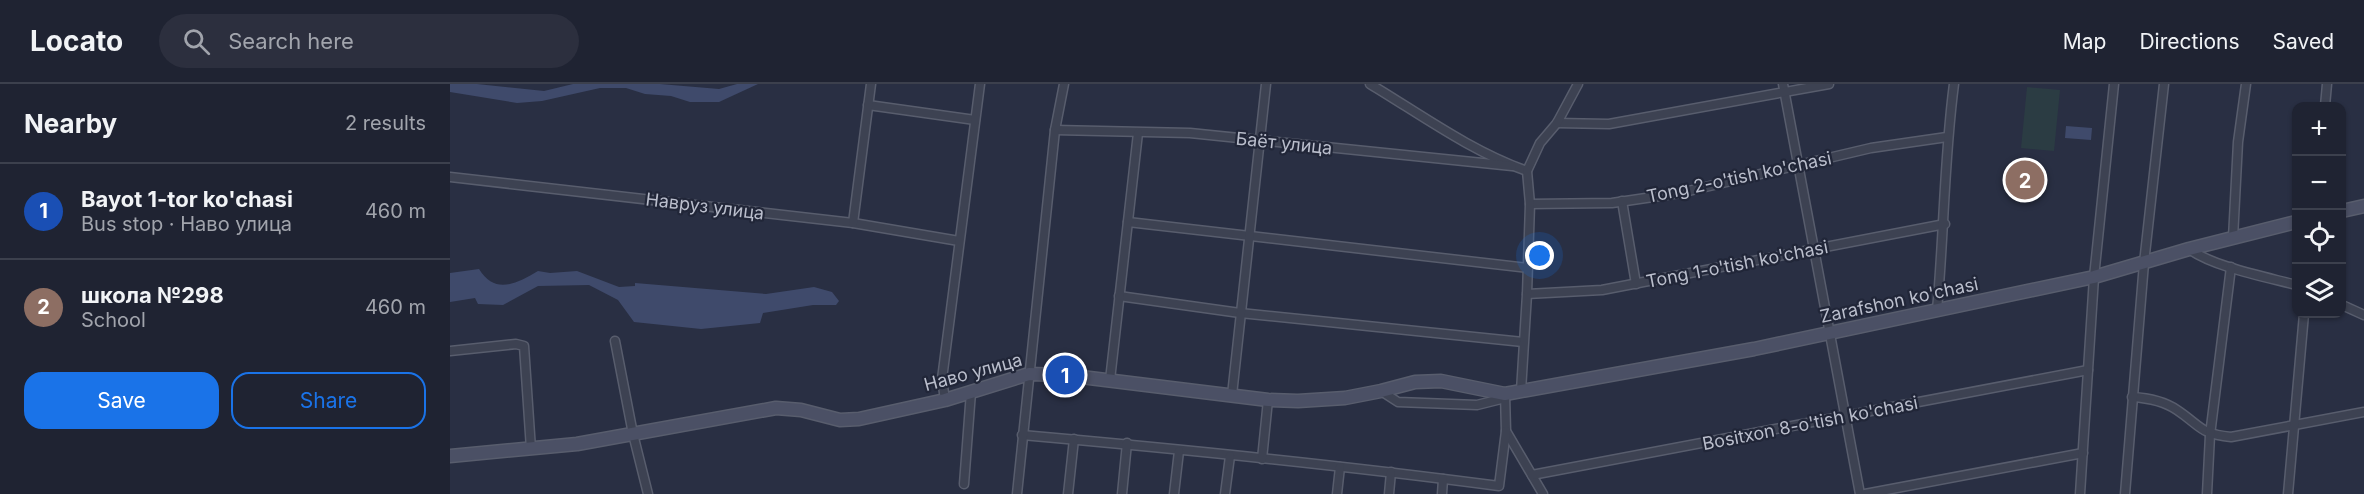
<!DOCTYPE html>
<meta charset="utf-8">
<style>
:root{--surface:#1f2332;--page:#2c2f3e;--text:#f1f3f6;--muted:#a1a4ac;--line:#3c404d;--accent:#1a73e8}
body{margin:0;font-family:Inter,sans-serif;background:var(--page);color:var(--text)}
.controls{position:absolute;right:18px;top:18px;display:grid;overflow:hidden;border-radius:12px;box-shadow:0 2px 4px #0004}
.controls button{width:54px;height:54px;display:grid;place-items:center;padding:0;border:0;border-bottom:2px solid var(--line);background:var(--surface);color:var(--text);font:30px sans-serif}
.you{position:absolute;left:1090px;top:172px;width:21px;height:21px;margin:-15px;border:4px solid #fff;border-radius:50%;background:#1a73e8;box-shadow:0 0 0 9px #1a73e833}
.badge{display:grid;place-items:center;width:39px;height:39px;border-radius:50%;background:var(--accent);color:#fff;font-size:20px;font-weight:700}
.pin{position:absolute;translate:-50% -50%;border:3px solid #fff;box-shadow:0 2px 6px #0006}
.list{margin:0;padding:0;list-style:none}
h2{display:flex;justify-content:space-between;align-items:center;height:78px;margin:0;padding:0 24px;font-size:26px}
h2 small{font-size:20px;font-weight:400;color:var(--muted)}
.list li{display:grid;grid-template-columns:39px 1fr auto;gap:18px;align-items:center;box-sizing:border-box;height:96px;padding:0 24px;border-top:2px solid var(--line)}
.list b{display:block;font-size:22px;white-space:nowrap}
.list p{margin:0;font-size:20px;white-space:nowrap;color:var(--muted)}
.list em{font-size:20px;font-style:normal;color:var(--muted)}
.actions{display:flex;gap:12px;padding:18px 24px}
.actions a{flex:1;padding:14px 0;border:2px solid var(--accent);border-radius:18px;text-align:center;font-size:21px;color:var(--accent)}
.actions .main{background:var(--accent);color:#fff}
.icon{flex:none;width:33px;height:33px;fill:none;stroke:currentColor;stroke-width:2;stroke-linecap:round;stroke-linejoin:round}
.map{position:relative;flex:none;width:1914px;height:410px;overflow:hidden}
header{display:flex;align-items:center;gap:36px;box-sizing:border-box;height:84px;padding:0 30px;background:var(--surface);border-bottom:2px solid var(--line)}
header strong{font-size:28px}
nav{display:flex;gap:33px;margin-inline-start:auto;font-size:21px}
.search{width:420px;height:54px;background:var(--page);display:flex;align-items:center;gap:15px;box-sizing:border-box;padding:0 21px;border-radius:33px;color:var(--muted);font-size:22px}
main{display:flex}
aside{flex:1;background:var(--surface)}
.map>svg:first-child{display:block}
</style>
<header>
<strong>Locato</strong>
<div class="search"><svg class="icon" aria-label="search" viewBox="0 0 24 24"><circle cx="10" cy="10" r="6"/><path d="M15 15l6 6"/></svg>Search here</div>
<nav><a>Map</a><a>Directions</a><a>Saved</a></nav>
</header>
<main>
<aside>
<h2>Nearby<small>2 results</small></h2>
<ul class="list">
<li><span class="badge" style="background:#1a4fb4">1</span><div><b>Bayot 1-tor ko'chasi</b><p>Bus stop · Наво улица</p></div><em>460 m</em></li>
<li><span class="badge" style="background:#8d6e63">2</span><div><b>школа №298</b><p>School</p></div><em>460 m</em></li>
</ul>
<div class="actions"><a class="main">Save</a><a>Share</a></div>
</aside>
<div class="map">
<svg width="1914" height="410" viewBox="0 0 1914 410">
<rect width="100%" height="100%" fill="#292f43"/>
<polygon fill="#2b3c43" points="1577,3 1610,6 1604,67 1571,64"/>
<g fill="#3f4a6b">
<polygon points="0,0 27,0 94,7 123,0 210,0 269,5 287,0 308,0 269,18 240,18 221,12 195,10 176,4 150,4 92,17 67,19 0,8"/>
<polygon points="1616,42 1642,44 1641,56 1615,54"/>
<path d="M29,185c16,26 37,15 59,2l12,2 27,-2 42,16 16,-1v-3l131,11 48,-7 18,5 7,9 -3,4h-23l-50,8 -3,10 -59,6 -67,-7 -16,-22 -29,-15 -51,1 -35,19 -25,-1 -3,-6 -25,4v-29z"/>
</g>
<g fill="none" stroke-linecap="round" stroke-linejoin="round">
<g stroke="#585d6d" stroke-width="11">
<g id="street">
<path d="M920,0c50,30 102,68 157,87"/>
<polyline points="1333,0 1410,410"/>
<polyline points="418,21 525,36"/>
<polyline points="1875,22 1877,0"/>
<polyline points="1107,39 1159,40 1379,0"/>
<polyline points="605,46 740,49 1062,82"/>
<polyline points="0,93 403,139 509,157"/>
<polyline points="1172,117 1186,200"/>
<polyline points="1080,120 1162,119 1230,109 1421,64 1497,53"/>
<polyline points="678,138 1078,184"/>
<polyline points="403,139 421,0"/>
<polyline points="1783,154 1788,58 1796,0"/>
<path d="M1739,165c25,18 77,28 107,36"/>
<polyline points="1077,210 1152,206 1495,140"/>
<polyline points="669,212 790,229 1073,258"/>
<polyline points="1892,221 1914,231"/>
<path d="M1487,226c7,-75 7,-151 17,-226"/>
<polyline points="165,257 183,350 198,410"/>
<polyline points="0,267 66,260 74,262 81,365"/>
<polyline points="660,296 688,49"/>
<polyline points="931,307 948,318 1027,321 1055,314"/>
<polyline points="1071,307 1077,210 1080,120 1077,87 1090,59 1107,39 1128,0"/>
<polyline points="1055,310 1056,347 1093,410"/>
<polyline points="782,311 816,0"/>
<path d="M1682,313c16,1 32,4 45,13 24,16 23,24 54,27l133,-25"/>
<polyline points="495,316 492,295 530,0"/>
<path d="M572,351c159,14 318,30 477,51l7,-55"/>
<polyline points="812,375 818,316"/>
<polyline points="1082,391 1638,286"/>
<polyline points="514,400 521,308"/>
<polyline points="567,410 605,46 614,0"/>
<polyline points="618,410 624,355"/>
<polyline points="672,410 677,359"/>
<polyline points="724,410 729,367"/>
<polyline points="775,410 780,372"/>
<polyline points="887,410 890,383"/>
<polyline points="939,410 941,388"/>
<polyline points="992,410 993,395"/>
<polyline points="1415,410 1633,369"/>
<polyline points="1630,410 1644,193 1664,0"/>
<polyline points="1675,410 1694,179 1714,0"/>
<polyline points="1757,410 1760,351 1781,183"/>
<polyline points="1838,410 1854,230"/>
</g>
</g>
<g stroke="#585d6d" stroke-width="15">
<g id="secondary">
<polyline points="1892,127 1914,122"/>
<polyline points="0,372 127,360 326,324 351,326 390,336 409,335 495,316 579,290 615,291 818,316 848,317 895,314 931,307 965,298 991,297 1055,310 1304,265 1644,193 1739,165 1846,138"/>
</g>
</g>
<use href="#street" stroke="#3d4252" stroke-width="8"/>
<use href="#secondary" stroke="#4b5065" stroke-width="12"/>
</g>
<g text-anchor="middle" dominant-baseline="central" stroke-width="4.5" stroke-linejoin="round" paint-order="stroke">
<g font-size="18" fill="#babecc" stroke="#212638">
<text transform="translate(834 59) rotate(6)">Баёт улица</text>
<text transform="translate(1289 93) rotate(-12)">Tong 2-o'tish ko'chasi</text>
<text transform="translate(255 122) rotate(7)">Навруз улица</text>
<text transform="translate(1287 180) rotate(-11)">Tong 1-o'tish ko'chasi</text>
<text transform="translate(1449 216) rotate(-12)">Zarafshon ko'chasi</text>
<text transform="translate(523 288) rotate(-15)">Наво улица</text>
<text transform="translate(1360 339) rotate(-11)">Bositxon 8-o'tish ko'chasi</text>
</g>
</g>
</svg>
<div class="controls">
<button>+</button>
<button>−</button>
<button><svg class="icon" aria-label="locate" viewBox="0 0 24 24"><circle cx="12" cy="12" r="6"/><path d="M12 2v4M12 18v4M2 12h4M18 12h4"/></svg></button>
<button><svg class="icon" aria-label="layers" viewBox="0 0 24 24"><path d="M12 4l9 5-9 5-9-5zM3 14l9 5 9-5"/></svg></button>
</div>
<div class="you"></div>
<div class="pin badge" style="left:615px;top:291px;background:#1a4fb4">1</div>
<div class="pin badge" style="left:1575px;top:96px;background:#8d6e63">2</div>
</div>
</main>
